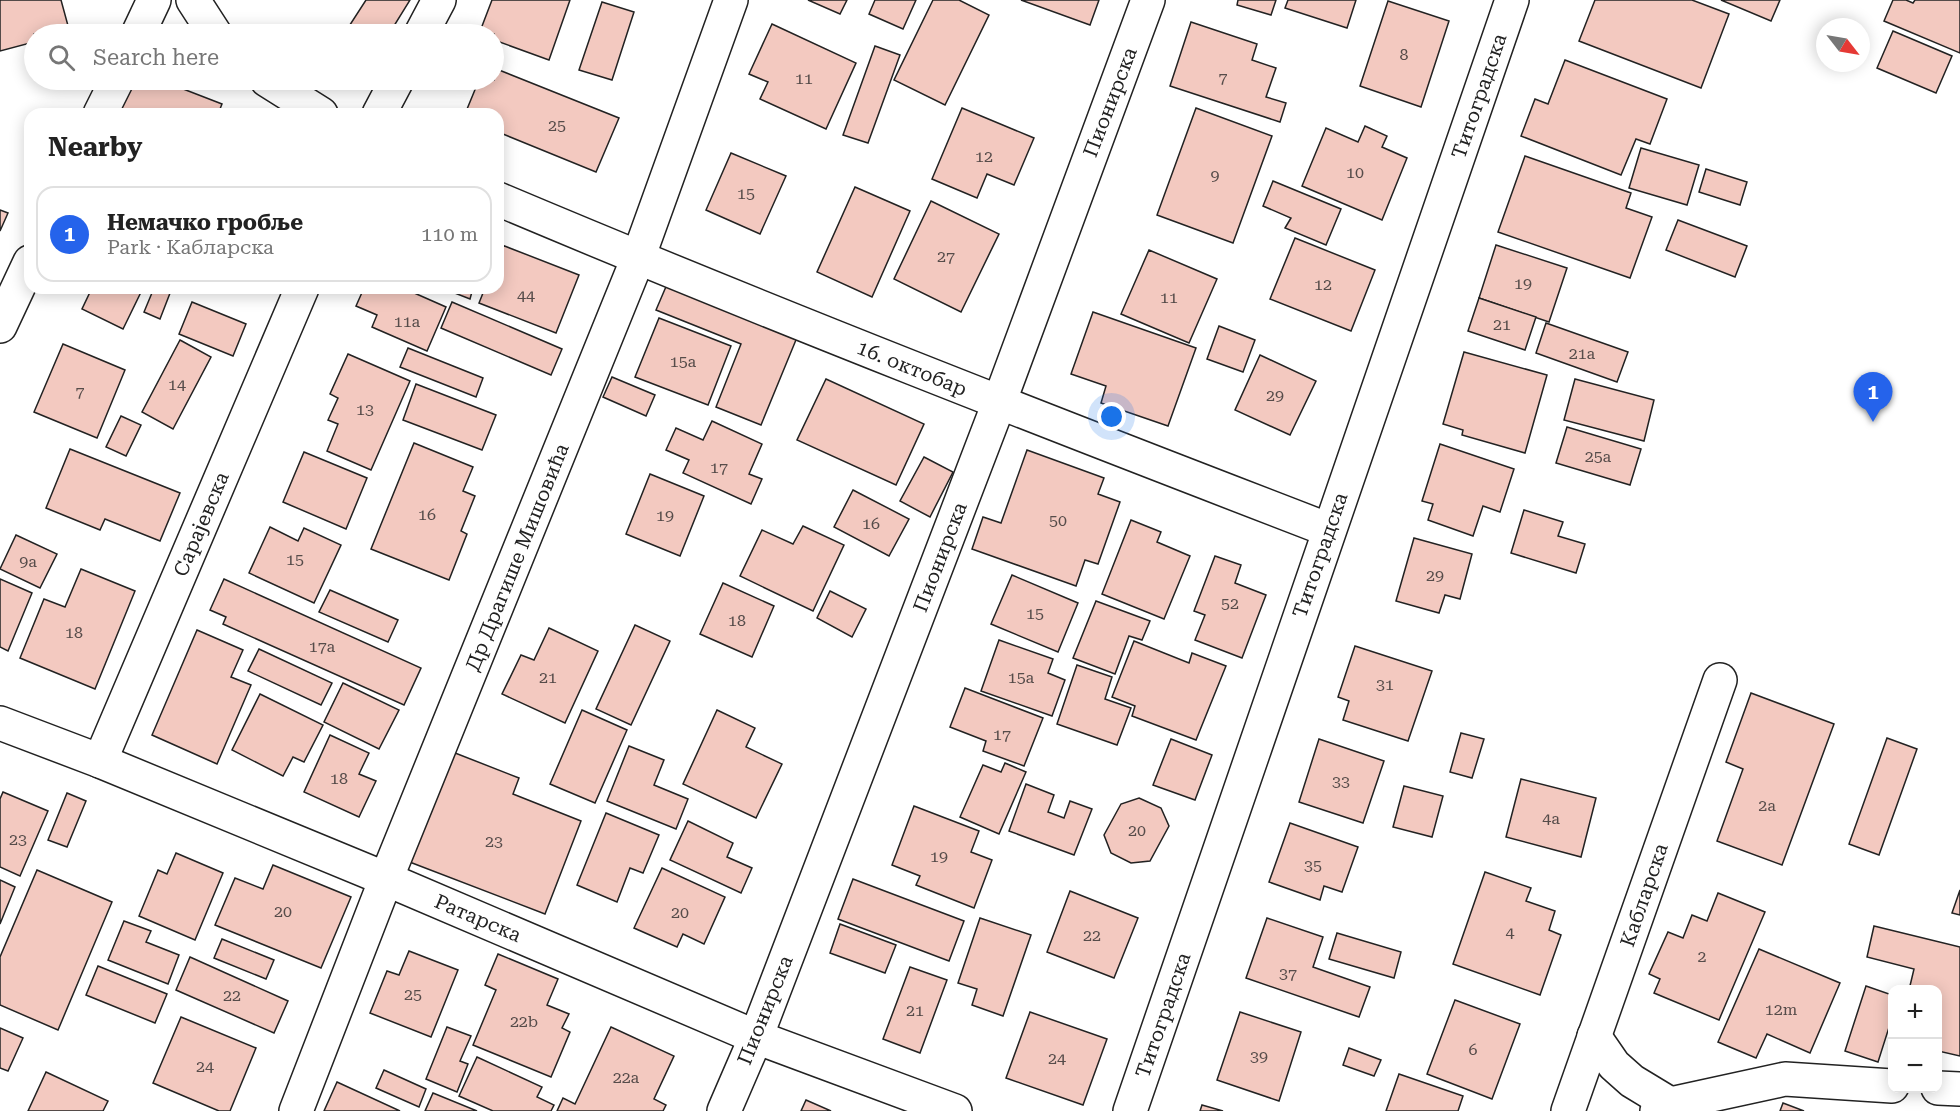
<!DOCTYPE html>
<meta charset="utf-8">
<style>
:root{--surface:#fff;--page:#f6f6f6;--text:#222;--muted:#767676;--line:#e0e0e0;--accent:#2563eb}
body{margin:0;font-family:"Roboto Serif",serif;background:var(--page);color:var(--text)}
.controls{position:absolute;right:18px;bottom:18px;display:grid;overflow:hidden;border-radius:12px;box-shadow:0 3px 15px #0003}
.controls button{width:54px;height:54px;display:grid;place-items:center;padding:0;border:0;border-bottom:2px solid var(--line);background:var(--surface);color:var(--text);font:30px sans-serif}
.compass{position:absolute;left:1816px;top:18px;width:54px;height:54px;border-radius:50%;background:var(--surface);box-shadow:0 3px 15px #0003;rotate:121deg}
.you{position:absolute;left:1112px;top:417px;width:21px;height:21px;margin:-15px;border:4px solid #fff;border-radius:50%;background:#1a73e8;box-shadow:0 0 0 9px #1a73e833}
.badge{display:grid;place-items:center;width:39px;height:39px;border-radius:50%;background:var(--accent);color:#fff;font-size:20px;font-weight:700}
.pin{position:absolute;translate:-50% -50px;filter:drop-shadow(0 2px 3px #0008)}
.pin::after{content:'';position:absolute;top:32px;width:21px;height:18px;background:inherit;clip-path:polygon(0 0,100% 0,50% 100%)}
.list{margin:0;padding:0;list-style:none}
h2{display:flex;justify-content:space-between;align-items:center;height:78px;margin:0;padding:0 24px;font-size:26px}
h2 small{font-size:20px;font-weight:400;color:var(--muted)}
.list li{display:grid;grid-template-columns:39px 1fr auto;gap:18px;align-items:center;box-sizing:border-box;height:96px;margin:0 12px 12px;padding:0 12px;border:2px solid var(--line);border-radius:18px}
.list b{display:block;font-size:22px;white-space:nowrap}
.list p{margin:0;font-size:20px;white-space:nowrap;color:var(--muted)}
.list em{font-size:20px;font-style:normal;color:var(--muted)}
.icon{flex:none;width:33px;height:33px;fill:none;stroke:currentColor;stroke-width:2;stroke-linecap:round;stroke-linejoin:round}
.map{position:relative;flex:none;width:1960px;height:1111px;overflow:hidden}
.search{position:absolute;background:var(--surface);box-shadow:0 3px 15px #0003;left:24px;top:24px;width:480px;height:66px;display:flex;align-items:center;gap:15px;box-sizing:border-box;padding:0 21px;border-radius:33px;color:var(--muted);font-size:22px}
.panel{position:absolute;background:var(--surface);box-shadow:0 3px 15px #0003;left:24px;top:108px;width:480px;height:186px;border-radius:18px}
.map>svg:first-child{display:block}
</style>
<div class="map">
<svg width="1960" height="1111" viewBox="0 0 1960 1111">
<rect width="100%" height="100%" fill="#fff"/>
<g fill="#f3c9c0" stroke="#222" stroke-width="1.5">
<polygon points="0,0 61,0 70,33 34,34 34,42 0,51"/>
<polygon points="366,0 410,0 389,34 344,34"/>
<polygon points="492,0 570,0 549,60 494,40 494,34 479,34"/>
<polygon points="808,0 847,0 840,14"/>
<polygon points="875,0 916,0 903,29 869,14"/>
<polygon points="933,0 959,0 989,15 945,105 894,80"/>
<polygon points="1021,0 1099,0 1090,25"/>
<polygon points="1238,0 1276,0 1271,15 1237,5"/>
<polygon points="1288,0 1356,0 1347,28 1285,8"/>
<polygon points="1595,0 1692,0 1729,14 1701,88 1579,41"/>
<polygon points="1721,0 1780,0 1771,21"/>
<polygon points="1893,0 1906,0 1913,3 1915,0 1960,0 1960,53 1884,21"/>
<polygon points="1388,1 1449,21 1421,107 1360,86"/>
<polygon points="602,2 634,12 612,80 579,70"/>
<polygon points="1191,22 1257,44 1252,60 1276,68 1266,97 1286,103 1280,122 1170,86"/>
<polygon points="772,24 856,63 826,129 760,99 768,82 749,74"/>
<polygon points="1893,31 1952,56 1936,93 1877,68"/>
<polygon points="875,46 900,55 868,143 843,135"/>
<polygon points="1565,60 1667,99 1650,144 1636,139 1621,175 1521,136 1535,99 1548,104"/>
<polygon points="494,68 619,118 596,172 498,132 498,114 465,114 479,80 494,80"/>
<polygon points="131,80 160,80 222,104 218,114 135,114 120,108"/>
<polygon points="962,108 1034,138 1014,185 987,174 977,198 932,179"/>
<polygon points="1196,108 1272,136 1233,243 1157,215"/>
<polygon points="1365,126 1387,136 1382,147 1407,158 1382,220 1302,186 1326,128 1358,142"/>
<polygon points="1641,148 1699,165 1687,205 1629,188"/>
<polygon points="731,153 786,176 760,234 706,210"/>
<polygon points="1525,156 1631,193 1626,208 1652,217 1630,278 1498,232"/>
<polygon points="1706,169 1747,182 1740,205 1699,192"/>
<polygon points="1273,181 1341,209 1326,245 1285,228 1291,218 1263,206"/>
<polygon points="855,187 910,211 872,297 817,272"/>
<polygon points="931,201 999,234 961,312 894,279"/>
<polygon points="0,210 8,213 0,231"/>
<polygon points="1678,220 1747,246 1735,277 1666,250"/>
<polygon points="1295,238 1375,270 1351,331 1270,299"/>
<polygon points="502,245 579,275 556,333 479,303 485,288 498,288 498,255"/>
<polygon points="1496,245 1567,268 1549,322 1479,298"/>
<polygon points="1149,250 1217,279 1189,343 1121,314"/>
<polygon points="668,282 798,335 761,425 716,407 741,344 656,310"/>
<polygon points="92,288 143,288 123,329 82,309"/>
<polygon points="154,288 172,288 160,319 144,312"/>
<polygon points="364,288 403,288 446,307 427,351 372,327 377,315 356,306"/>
<polygon points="442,288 473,288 470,299"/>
<polygon points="1479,298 1536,317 1525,350 1468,331"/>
<polygon points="192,302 246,324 233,356 179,334"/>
<polygon points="452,302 562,349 551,375 441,328"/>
<polygon points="1093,312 1196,348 1168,426 1101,403 1106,386 1071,374"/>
<polygon points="659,318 731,346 708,405 635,377"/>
<polygon points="1546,323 1628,352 1617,382 1536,353"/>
<polygon points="1219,326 1255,340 1243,372 1207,359"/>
<polygon points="180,340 211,357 173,429 142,412"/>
<polygon points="63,344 125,370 97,438 34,412"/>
<polygon points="408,348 483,378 476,397 400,367"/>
<polygon points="1464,352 1547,375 1525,453 1462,435 1463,430 1443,424"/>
<polygon points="348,354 410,381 371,470 327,451 338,424 328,420 338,398 330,394"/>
<polygon points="1260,355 1316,381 1290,435 1235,410"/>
<polygon points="612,377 655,395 646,416 603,397"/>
<polygon points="826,379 924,424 896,485 797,440"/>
<polygon points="1575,379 1654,400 1644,441 1564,420"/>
<polygon points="416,384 496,415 482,450 403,420"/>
<polygon points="121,416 141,425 126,456 106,447"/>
<polygon points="712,421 762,444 749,474 762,479 751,504 683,473 689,460 666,450 676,428 703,440"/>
<polygon points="1567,427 1641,449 1630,485 1556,463"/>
<polygon points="414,443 473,467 463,491 475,496 461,531 467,534 449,580 371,549"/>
<polygon points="1440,444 1514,469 1500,512 1483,506 1473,536 1428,520 1433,504 1422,501"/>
<polygon points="70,449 180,493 160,541 105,519 100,530 46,508"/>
<polygon points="1027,450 1104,478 1098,494 1120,502 1098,564 1085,560 1076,586 972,549 983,517 1001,523"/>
<polygon points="304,452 367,478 346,529 283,502"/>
<polygon points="924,457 953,472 930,517 900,501"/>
<polygon points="650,474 704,496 680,556 626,534"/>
<polygon points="853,490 909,519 889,556 834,527"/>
<polygon points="1524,510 1563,522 1558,536 1585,544 1576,573 1511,553"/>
<polygon points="1131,520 1161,532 1157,542 1190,556 1164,619 1102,594"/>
<polygon points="803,526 844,545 813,611 740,576 762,530 793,544"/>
<polygon points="270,527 298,541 304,528 341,545 314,603 249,573"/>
<polygon points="16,535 57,554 40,588 0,569"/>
<polygon points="1414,538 1472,554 1460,599 1445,595 1439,613 1396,601"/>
<polygon points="1215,556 1241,565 1235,583 1266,595 1242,658 1195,640 1205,615 1194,611"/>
<polygon points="81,569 135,591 95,689 20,658 44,599 65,607"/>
<polygon points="1012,575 1078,603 1058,652 991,624"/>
<polygon points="0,579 32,593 8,651 0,647"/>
<polygon points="224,579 421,668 404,705 223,624 226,617 210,610"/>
<polygon points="723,583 774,606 752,657 700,634"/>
<polygon points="330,590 398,620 388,642 319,612"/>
<polygon points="830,591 866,609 852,637 817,618"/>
<polygon points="1096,601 1150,621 1142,640 1129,636 1115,674 1073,658"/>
<polygon points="635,625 670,641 631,725 596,709"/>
<polygon points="549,628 598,651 565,723 502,694 521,655 534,660"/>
<polygon points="197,630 243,650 231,677 251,685 217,764 152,735"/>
<polygon points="999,640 1053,659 1048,673 1065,680 1052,716 981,691"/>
<polygon points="1134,641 1189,663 1192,653 1226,666 1196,740 1132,716 1135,706 1112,697"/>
<polygon points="1355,646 1432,671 1408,741 1343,720 1349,701 1338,697"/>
<polygon points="259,649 332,683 321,705 248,671"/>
<polygon points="1077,665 1112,677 1105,699 1131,708 1117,745 1057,724"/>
<polygon points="343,683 399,710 379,749 324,722"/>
<polygon points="965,688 1043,718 1024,766 983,751 986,741 950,727"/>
<polygon points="1751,693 1834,724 1782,865 1717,841 1743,769 1726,762"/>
<polygon points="260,694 323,725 304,762 293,757 283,776 232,750"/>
<polygon points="582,710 627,730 595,803 550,784"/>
<polygon points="717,710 755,728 746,747 782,764 756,818 683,784"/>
<polygon points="1461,733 1484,739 1472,778 1450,772"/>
<polygon points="330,735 369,753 359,774 376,781 359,817 304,792"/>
<polygon points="1887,738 1917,749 1879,855 1849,844"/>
<polygon points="1171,739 1212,755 1195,800 1153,785"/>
<polygon points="1319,739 1384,761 1363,823 1299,802"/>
<polygon points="629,746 664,760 654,785 688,799 676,829 607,801"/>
<polygon points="450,751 519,778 513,794 581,821 545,914 407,861"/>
<polygon points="1005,763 1026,772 999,834 960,817 983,765 1001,772"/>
<polygon points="1521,779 1596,798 1581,857 1506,837"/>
<polygon points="1026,784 1054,795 1048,812 1064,818 1070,801 1092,809 1074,855 1009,831"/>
<polygon points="1404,786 1443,796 1432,837 1393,827"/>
<polygon points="3,792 48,811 20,876 0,867 0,799"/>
<polygon points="67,793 86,801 67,847 48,840"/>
<polygon points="1139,798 1161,808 1169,826 1150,861 1131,863 1111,853 1104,835 1121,804"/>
<polygon points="914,806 979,831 971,852 992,860 974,908 916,885 920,876 892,865"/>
<polygon points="606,813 659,835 643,873 630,868 617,902 577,885"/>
<polygon points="688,821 733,843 727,857 752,868 741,893 670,860"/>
<polygon points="1290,823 1358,847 1342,892 1324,886 1320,900 1269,882"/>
<polygon points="176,853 223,873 195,940 139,916 158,870 167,874"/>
<polygon points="273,865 351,897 321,968 215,925 235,878 263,889"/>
<polygon points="662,868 725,897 704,944 683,934 677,947 634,928"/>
<polygon points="37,870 112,902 58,1030 0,1005 0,957"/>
<polygon points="1485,872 1531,888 1526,901 1555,911 1549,930 1561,935 1540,995 1453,964"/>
<polygon points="853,879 964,921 949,961 838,919"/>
<polygon points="0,880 15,887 0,924"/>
<polygon points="1960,890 1960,915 1952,913"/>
<polygon points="1070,891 1138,918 1114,978 1047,952"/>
<polygon points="1718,893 1765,912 1719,1020 1654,993 1660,979 1649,974 1668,932 1683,938 1692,915 1707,921"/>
<polygon points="980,918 1031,935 1003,1016 972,1005 977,989 958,983"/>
<polygon points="1267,918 1323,937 1313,967 1370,987 1359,1017 1246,978"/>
<polygon points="124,921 151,931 146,942 179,955 168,984 108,960"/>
<polygon points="840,924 896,945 885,973 830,953"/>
<polygon points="1874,926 1960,947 1960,1056 1938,1051 1938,990 1909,990 1914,969 1867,957"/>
<polygon points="1337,933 1401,952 1394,978 1329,959"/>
<polygon points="222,939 274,960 266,979 214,958"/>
<polygon points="1759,949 1840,983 1810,1053 1767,1034 1756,1058 1718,1042"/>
<polygon points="409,951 458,970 431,1037 370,1013 387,971 399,975"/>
<polygon points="498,954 558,979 547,1005 569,1014 562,1028 570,1032 551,1077 473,1045 496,990 485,985"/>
<polygon points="190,957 288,1001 274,1033 176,990"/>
<polygon points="98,966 167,994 155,1023 86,995"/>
<polygon points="910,967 947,980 920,1053 883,1039"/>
<polygon points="1866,986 1892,995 1892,1018 1878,1062 1845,1051"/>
<polygon points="1455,1000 1520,1024 1492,1099 1427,1074"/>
<polygon points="1030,1012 1107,1039 1083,1105 1006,1078"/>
<polygon points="1240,1012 1301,1032 1279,1101 1217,1080"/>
<polygon points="181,1017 256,1048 230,1111 219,1111 153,1083"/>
<polygon points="447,1027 471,1036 460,1061 468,1064 457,1092 426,1079"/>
<polygon points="611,1027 674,1056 654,1099 666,1105 663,1111 557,1111 563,1098 575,1104"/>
<polygon points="0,1028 23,1038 8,1071 0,1068"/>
<polygon points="1349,1048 1381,1060 1374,1076 1343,1065"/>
<polygon points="477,1057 542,1087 537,1097 554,1105 551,1111 493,1111 459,1096"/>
<polygon points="384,1070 426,1089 419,1107 376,1088"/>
<polygon points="46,1072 108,1101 103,1111 28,1111"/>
<polygon points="1399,1074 1463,1096 1458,1111 1386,1111"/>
<polygon points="337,1082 400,1111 324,1111"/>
<polygon points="433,1093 477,1111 425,1111"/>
<polygon points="806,1100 831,1111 801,1111"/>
<polygon points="1783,1103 1804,1111 1780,1111"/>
<polygon points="1202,1105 1223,1111 1200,1111"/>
</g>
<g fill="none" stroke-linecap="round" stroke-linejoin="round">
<g stroke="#222" stroke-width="36">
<g id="street">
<polyline points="193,0 215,34"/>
<polyline points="138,34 154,0"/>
<polyline points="421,34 439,0"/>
<polyline points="267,80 321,114"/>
<polyline points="100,114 117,80"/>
<polyline points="379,114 397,80"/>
<path d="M498,199c275,116 553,224 831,331"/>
<polyline points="0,326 30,262"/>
<polyline points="0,723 100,761 386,879 756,1037 955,1111"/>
<polyline points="100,761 302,288"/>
<polyline points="1594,1036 1614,1065 1632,1081 1670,1104"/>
<polyline points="1938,1088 1960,1089"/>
<polyline points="296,1111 386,879 638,258 731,0"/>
<polyline points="724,1111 756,1037 999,403 1148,0"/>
<polyline points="1130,1111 1512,0"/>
<polyline points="1568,1111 1720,680"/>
<polyline points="1657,1111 1670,1104 1785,1079 1892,1086"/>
</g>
</g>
<use href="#street" stroke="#fff" stroke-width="33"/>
</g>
<g text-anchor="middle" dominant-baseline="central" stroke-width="4.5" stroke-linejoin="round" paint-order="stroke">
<g font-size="16" fill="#564c4a">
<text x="1404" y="54">8</text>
<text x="1223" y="77">7</text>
<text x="804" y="78">11</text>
<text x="557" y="125">25</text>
<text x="984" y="156">12</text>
<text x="1355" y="172">10</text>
<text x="1215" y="175">9</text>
<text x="746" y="193">15</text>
<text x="946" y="256">27</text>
<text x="1523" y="283">19</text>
<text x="1323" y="284">12</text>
<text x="526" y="295">44</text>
<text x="1169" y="297">11</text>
<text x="407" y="321">11a</text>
<text x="1502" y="324">21</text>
<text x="1582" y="353">21a</text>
<text x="683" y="361">15a</text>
<text x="177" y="384">14</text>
<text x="80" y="391">7</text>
<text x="1275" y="395">29</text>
<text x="365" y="409">13</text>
<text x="1598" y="456">25a</text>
<text x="719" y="467">17</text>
<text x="427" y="514">16</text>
<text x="665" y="515">19</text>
<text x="1058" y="520">50</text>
<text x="871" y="523">16</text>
<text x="295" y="559">15</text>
<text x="28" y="561">9a</text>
<text x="1435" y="575">29</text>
<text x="1230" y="603">52</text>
<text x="1035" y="613">15</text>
<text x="737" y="620">18</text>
<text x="74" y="632">18</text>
<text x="322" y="646">17a</text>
<text x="548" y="677">21</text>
<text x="1021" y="677">15a</text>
<text x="1385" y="684">31</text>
<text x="1002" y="734">17</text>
<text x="339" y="778">18</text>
<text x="1341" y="781">33</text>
<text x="1767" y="805">2a</text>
<text x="1551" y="818">4a</text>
<text x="1137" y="830">20</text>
<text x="18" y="839">23</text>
<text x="494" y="841">23</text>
<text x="939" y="856">19</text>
<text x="1313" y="865">35</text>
<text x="283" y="911">20</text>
<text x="680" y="912">20</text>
<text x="1510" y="932">4</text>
<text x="1092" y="935">22</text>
<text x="1702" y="956">2</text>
<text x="1288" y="973">37</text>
<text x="413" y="994">25</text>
<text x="232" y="995">22</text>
<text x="1781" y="1009">12m</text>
<text x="915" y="1010">21</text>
<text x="524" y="1021">22b</text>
<text x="1473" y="1049">6</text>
<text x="1259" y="1056">39</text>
<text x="1057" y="1058">24</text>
<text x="205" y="1066">24</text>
<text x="626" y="1077">22a</text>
</g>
<g font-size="20" fill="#222" stroke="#fff">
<text transform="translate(1479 96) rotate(-71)">Титоградска</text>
<text transform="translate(1110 102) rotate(-69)">Пионирска</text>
<text transform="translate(912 368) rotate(22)">16. октобар</text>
<text transform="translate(201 524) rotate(-67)">Сарајевска</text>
<text transform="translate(1320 555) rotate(-71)">Титоградска</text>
<text transform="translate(517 557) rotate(-68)">Др Драгише Мишовића</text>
<text transform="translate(940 557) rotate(-69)">Пионирска</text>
<text transform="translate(1644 895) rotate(-71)">Кабларска</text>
<text transform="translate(478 918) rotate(23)">Ратарска</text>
<text transform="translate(765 1010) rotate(-68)">Пионирска</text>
<text transform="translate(1163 1015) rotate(-71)">Титоградска</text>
</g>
</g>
</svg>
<div class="controls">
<button>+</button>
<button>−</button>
</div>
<svg class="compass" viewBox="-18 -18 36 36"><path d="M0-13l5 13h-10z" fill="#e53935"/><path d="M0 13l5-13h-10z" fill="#767676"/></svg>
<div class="you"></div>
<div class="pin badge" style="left:1873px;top:422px">1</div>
<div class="search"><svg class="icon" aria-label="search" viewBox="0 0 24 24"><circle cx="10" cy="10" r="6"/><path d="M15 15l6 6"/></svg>Search here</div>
<section class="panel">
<h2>Nearby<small></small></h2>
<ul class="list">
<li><span class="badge">1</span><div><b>Немачко гробље</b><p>Park · Кабларска</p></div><em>110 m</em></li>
</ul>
</section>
</div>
